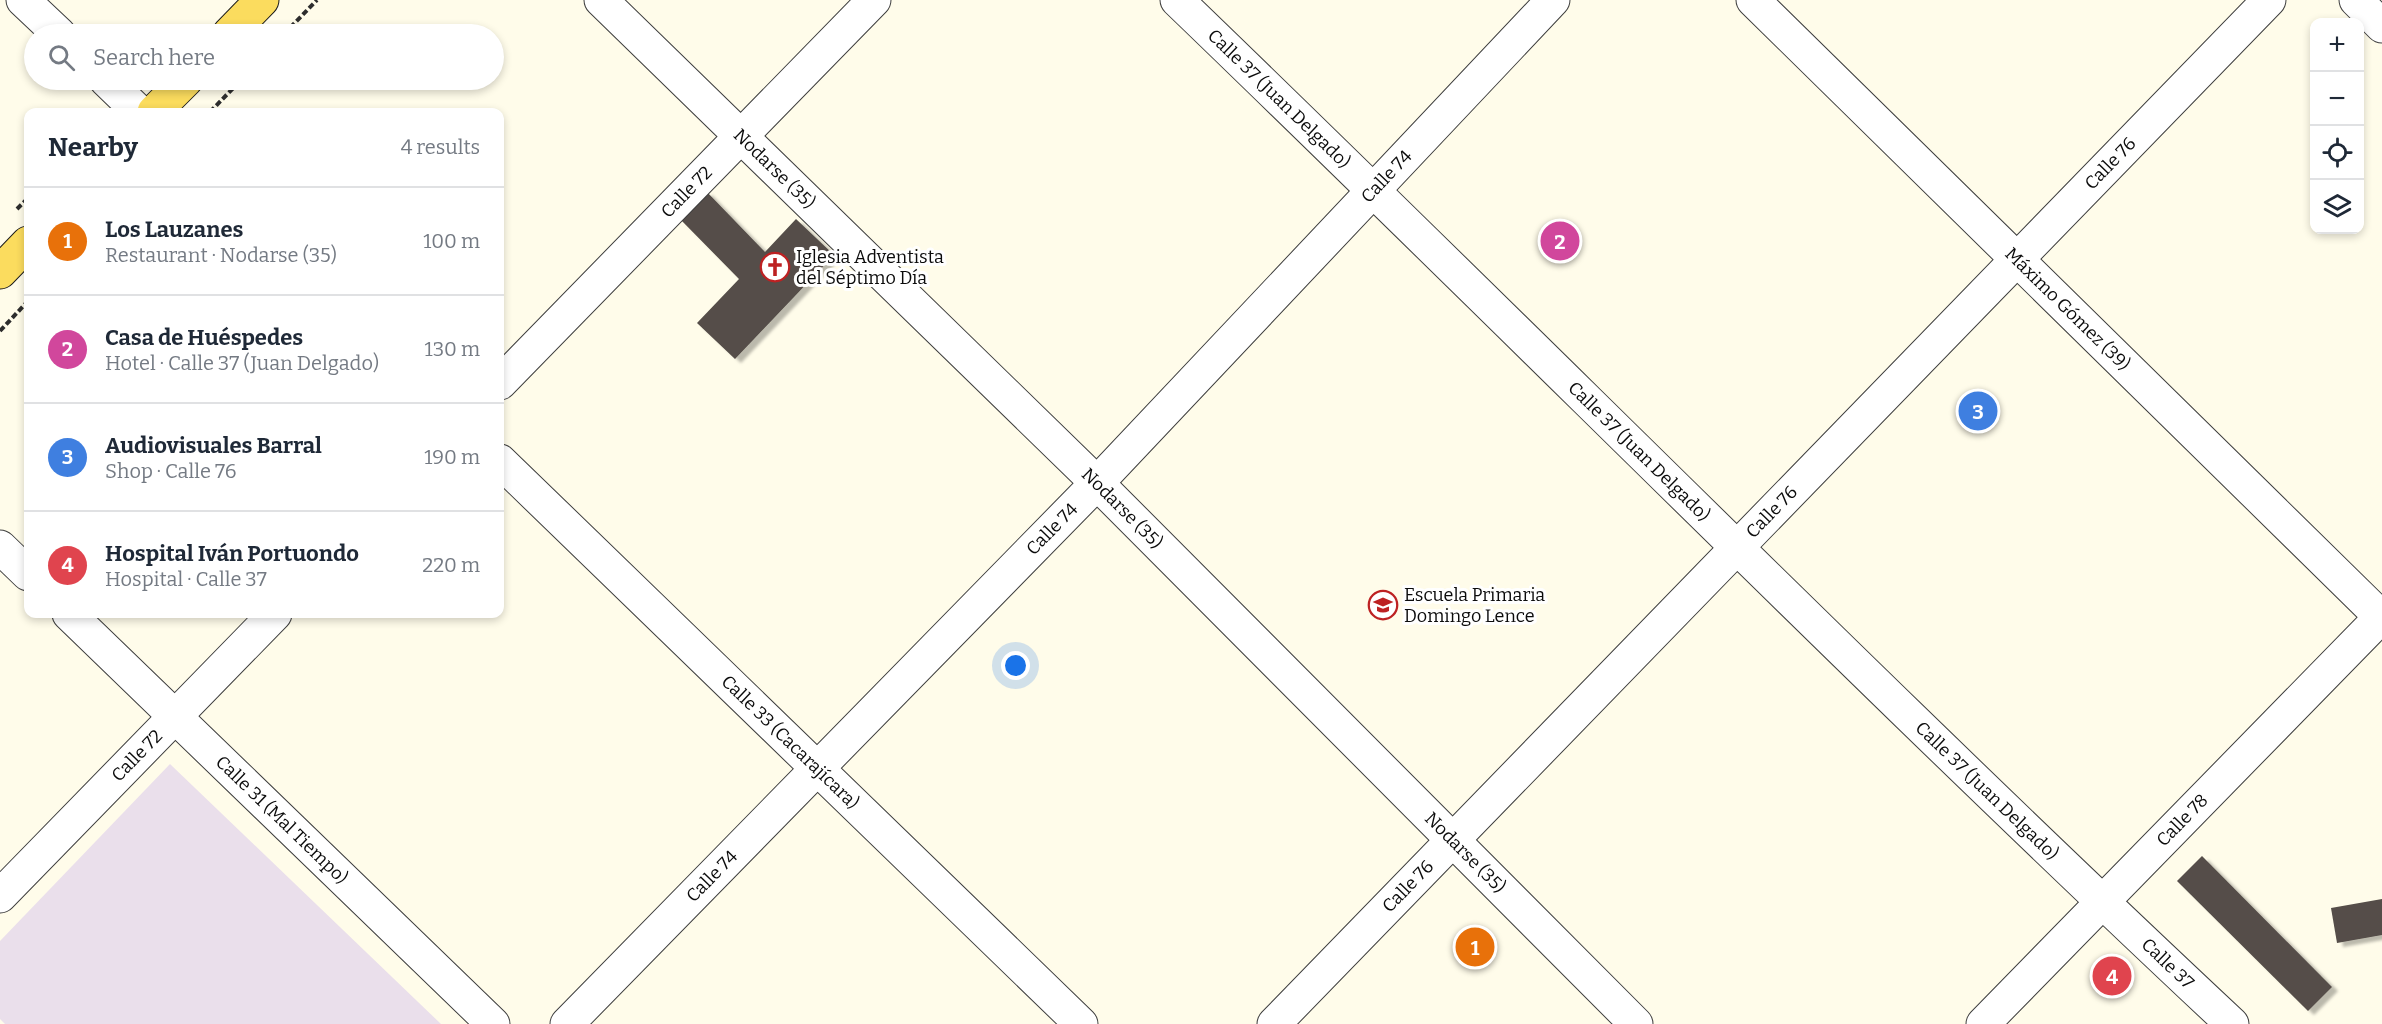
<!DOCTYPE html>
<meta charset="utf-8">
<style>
:root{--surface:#fff;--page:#f2f2f3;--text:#1f2937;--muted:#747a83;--line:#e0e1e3;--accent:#bd2122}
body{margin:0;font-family:Bitter,serif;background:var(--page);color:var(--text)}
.controls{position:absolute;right:18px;top:18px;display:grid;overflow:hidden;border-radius:12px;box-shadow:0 3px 9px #0003}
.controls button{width:54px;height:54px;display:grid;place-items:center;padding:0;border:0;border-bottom:2px solid var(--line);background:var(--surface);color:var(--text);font:30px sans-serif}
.you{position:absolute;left:1016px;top:666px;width:21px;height:21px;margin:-15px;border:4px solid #fff;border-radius:50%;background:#1a73e8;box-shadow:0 0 0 9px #1a73e833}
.badge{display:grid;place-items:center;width:39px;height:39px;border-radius:50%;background:var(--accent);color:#fff;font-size:20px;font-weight:700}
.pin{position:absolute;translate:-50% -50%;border:3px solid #fff;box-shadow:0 2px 6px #0006}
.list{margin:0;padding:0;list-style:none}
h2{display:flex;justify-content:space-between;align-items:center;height:78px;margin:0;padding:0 24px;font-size:26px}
h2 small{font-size:20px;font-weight:400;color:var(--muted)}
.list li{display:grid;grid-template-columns:39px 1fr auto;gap:18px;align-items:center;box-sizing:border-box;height:108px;padding:0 24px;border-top:2px solid var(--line)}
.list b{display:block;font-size:22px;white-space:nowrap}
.list p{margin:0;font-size:20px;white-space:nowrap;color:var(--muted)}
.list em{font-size:20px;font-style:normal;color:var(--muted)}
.icon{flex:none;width:33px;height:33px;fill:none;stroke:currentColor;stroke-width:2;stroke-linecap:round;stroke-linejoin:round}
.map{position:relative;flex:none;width:2382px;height:1024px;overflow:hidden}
.search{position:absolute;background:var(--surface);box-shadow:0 3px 9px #0003;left:24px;top:24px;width:480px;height:66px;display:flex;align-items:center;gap:15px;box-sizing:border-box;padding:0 21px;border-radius:33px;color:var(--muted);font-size:22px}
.panel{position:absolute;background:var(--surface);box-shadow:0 3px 9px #0003;left:24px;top:108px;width:480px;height:510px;border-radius:12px}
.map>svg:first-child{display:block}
</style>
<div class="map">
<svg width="2382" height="1024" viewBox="0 0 2382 1024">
<defs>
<filter id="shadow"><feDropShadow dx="6" dy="4" stdDeviation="1.5" flood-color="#0004"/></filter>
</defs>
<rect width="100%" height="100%" fill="#fffcea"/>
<polygon fill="#eadfeb" points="170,764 441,1024 5,1024 0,1019 0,941"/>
<g fill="#544d48" filter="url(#shadow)">
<polygon points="706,191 765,252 796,219 834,255 735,359 697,323 739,279 680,219"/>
<polygon points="2202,856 2332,987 2308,1011 2177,881"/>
<polygon points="2382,899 2382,935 2337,943 2331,908"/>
</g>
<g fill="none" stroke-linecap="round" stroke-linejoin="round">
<g stroke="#3e3e3e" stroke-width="35">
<g id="minor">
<polyline points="23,0 59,34"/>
<path id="s1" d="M601,0l496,483 539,541"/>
<path id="s2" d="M1177,0c353,340 697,689 1055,1024"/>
<path id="s3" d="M1753,0l629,618"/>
<polyline points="2356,0 2382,26"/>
<polyline points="106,80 139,112"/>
<path id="s4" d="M500,383l374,-383"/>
<path id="s5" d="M500,461l581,563"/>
<polyline points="0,547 28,574"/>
<path id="s6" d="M69,614l424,410"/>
<path id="s7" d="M0,896l275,-282"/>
<path id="s8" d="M567,1024l530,-541 456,-483"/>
<path id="s9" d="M1274,1024l995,-1024"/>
<path id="s10" d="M1983,1024l399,-408"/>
</g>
</g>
<g stroke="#1c1c1c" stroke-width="35">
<g id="major">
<polyline points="229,34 262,0"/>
<polyline points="154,112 186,80"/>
<polyline points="0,272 28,243"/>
</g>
</g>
<g stroke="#2d2d2d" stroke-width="4" stroke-dasharray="6 3" stroke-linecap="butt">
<polyline points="187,34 194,26"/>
<polyline points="284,34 317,0"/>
<polyline points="210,112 241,80"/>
<polyline points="17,209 28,198"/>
<polyline points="0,331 28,301"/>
</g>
<use href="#minor" stroke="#fff" stroke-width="33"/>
<use href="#major" stroke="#fbdc5e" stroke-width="33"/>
</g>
<defs>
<g id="church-ring" transform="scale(1.5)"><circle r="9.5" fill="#fff" stroke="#bd2122" stroke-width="1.5"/><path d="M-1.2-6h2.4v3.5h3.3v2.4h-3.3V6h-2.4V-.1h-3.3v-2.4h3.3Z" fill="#bd2122"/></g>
<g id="school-ring" transform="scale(1.5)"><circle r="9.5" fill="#fff" stroke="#bd2122" stroke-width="1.5"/><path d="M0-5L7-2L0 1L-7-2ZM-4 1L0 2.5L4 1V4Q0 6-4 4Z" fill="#bd2122"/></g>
</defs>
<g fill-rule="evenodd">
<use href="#church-ring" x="775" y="267"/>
<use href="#school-ring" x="1383" y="605"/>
</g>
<g text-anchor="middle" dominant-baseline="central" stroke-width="6" stroke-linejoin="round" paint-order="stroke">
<g font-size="18" fill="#0b0b0b" stroke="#fff">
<text stroke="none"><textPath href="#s2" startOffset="142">Calle 37 (Juan Delgado)</textPath></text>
<text stroke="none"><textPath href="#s9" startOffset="1200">Calle 76</textPath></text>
<text stroke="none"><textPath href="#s1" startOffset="242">Nodarse (35)</textPath></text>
<text stroke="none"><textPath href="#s8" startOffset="1179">Calle 74</textPath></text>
<text stroke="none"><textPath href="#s4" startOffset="267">Calle 72</textPath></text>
<text stroke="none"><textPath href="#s3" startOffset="441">Máximo Gómez (39)</textPath></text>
<text stroke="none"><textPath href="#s2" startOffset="646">Calle 37 (Juan Delgado)</textPath></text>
<text stroke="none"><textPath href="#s1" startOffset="728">Nodarse (35)</textPath></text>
<text stroke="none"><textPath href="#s9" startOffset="714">Calle 76</textPath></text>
<text stroke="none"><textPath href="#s8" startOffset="693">Calle 74</textPath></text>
<text stroke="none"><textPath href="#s5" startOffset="404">Calle 33 (Cacarajícara)</textPath></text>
<text stroke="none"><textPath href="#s7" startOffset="196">Calle 72</textPath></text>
<text stroke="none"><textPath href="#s2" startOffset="1132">Calle 37 (Juan Delgado)</textPath></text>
<text stroke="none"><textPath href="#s6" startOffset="296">Calle 31 (Mal Tiempo)</textPath></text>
<text stroke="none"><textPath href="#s10" startOffset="285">Calle 78</textPath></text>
<text stroke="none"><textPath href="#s1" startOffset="1214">Nodarse (35)</textPath></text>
<text stroke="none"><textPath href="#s8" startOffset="207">Calle 74</textPath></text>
<text stroke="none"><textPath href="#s9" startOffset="192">Calle 76</textPath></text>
<text stroke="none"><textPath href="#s2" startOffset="1382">Calle 37</textPath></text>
</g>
<g font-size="18" fill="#0b0b0b" stroke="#fff" text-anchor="start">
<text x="796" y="257">Iglesia Adventista<tspan x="796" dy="21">del Séptimo Día</tspan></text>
<text x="1404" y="595">Escuela Primaria<tspan x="1404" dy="21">Domingo Lence</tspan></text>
</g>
</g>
</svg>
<div class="controls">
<button>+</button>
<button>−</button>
<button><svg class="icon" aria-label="locate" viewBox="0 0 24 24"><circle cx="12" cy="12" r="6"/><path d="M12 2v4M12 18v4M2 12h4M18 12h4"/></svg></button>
<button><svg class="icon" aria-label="layers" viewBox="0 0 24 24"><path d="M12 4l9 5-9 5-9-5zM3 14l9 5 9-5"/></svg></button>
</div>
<div class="you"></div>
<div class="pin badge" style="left:1475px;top:947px;background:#e8710a">1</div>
<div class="pin badge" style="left:1560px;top:241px;background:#d1479c">2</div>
<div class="pin badge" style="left:1978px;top:411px;background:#3f7fe0">3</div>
<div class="pin badge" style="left:2112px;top:976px;background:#e0444e">4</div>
<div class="search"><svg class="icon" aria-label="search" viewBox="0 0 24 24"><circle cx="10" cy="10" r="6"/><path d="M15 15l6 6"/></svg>Search here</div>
<section class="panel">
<h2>Nearby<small>4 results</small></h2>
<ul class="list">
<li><span class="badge" style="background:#e8710a">1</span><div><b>Los Lauzanes</b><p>Restaurant · Nodarse (35)</p></div><em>100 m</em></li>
<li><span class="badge" style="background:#d1479c">2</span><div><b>Casa de Huéspedes</b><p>Hotel · Calle 37 (Juan Delgado)</p></div><em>130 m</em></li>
<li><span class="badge" style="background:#3f7fe0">3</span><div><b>Audiovisuales Barral</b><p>Shop · Calle 76</p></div><em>190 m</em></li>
<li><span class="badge" style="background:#e0444e">4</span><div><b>Hospital Iván Portuondo</b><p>Hospital · Calle 37</p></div><em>220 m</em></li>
</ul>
</section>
</div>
